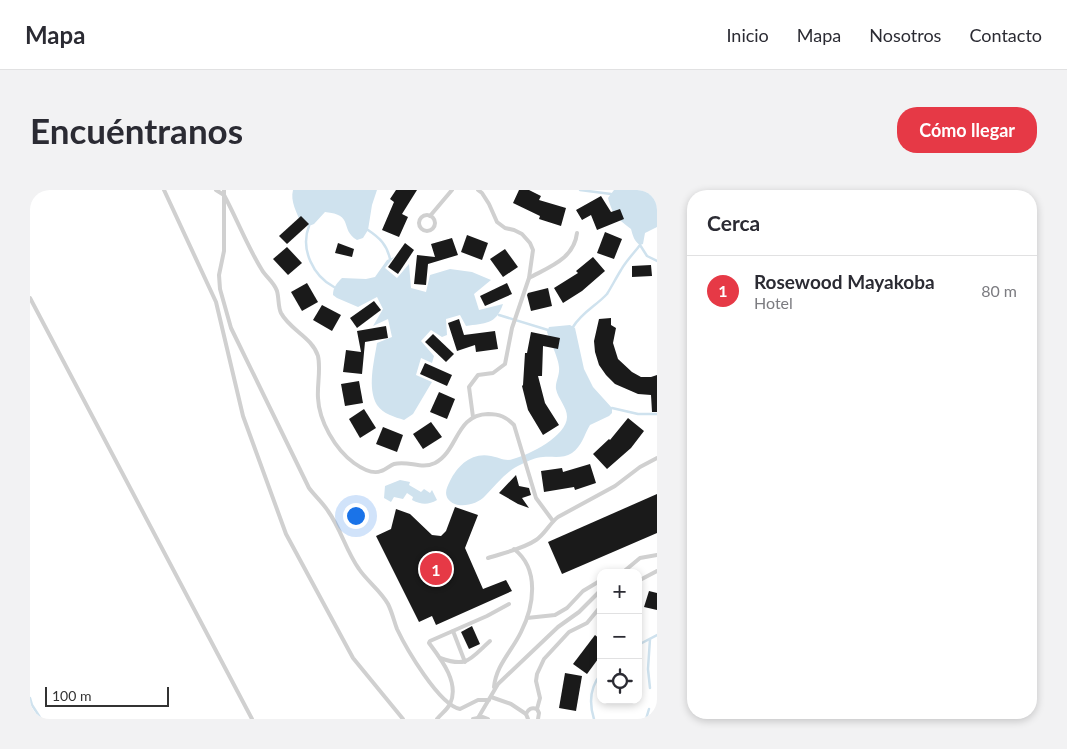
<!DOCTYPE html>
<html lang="es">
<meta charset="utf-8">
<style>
:root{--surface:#fff;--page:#f2f2f3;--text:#2b2b33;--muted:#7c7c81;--line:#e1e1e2;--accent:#e63946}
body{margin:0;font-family:Lato,sans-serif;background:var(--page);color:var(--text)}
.controls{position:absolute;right:15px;bottom:15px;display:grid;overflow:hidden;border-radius:10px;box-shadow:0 2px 8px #0003}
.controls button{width:45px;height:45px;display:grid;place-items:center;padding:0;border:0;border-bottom:1px solid var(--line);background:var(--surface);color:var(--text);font:25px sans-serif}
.scale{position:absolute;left:15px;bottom:12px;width:124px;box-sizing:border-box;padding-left:5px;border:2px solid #333;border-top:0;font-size:14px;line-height:18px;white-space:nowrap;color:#333;-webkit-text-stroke:4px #fff;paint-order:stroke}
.you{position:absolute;left:325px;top:325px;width:18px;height:18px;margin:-12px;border:4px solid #fff;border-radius:50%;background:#1a73e8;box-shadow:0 0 0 8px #1a73e833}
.badge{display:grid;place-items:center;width:32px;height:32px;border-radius:50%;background:var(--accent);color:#fff;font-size:16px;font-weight:700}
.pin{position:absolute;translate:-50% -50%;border:2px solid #fff;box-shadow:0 1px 5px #0006}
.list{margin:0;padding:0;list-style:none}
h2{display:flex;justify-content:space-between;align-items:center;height:65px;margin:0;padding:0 20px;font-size:21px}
h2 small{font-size:16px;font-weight:400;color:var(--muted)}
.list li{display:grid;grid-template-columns:32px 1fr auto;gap:15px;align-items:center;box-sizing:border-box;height:70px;padding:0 20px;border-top:1px solid var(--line)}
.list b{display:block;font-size:19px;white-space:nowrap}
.list p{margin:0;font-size:16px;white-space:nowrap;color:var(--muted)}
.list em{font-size:16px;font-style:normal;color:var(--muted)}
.icon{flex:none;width:28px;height:28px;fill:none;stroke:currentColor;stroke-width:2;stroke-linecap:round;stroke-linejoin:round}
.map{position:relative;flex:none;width:627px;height:529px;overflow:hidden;border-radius:20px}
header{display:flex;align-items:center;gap:30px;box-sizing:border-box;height:70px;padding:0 25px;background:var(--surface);border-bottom:1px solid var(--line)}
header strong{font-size:24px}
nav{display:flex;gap:28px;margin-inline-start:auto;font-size:18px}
.intro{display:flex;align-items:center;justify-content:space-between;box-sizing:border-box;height:120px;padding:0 30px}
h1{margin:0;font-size:35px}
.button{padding:12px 22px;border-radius:20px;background:var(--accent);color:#fff;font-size:18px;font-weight:700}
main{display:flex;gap:30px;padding:0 30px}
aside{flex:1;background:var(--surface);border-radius:20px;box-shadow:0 2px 8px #0003}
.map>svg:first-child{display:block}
</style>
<header>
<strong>Mapa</strong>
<nav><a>Inicio</a><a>Mapa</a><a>Nosotros</a><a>Contacto</a></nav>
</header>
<div class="intro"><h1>Encuéntranos</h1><a class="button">Cómo llegar</a></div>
<main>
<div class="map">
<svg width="627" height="529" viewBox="0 0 627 529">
<rect width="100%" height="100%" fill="#fff"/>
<g fill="#cfe2ee">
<path d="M263,0h84l-5,15 -4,25 -5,8 -6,2c-18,-11 -2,-25 -32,-28l-11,12 -5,2 -8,-3c-4,-10 -11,-22 -8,-33z"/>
<path d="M584,0h43v37l-12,6 -2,11 -3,1c-6,-4 -7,-9 -9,-16 -14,-11 -18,-13 -23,-31z"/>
<path d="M364,67l-9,11 12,10 12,-14 2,24 15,4 4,-17 20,-6 22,3 19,8 -17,14 5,16 24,-6c-7,21 -18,19 -37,22l-6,-11 -14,4 1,16 -5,2 -11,-7 -10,11 13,15 -2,7 -11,-5 -5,17 16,7 -19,32 -9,6c-9,-3 -21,-6 -27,-15 -10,-17 -3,-43 0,-62l15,-6 -4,-18 -15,7 10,-17 -6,-12 -19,10 -21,-9 -4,-3c0,-8 4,-12 9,-17l24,1 9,-2 12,-17z"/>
<path d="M540,135l5,3 9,41 9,18 19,21v5l-3,3 -19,9c-6,10 -8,21 -18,28 -9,6 -19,3 -29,4 -7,0 -15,4 -21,7 -15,6 -26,21 -37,32 -8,9 -29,14 -37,3 -4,-6 -1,-12 2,-18 8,-16 22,-29 41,-25 7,1 15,6 22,3 16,-4 54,-23 54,-42 0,-10 -9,-18 -11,-28 -1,-7 4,-14 3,-22 0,-7 -9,-27 -12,-35l2,-5z"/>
<path d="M370,290l10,2 -1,3 12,7 3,-3 6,4 2,-3 5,10c-9,5 -15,5 -25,0l1,-3 -6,-4 -4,6 -9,-2 -3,5 -7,-4 1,-12z"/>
</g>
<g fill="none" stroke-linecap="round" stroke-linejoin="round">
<g stroke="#cfe2ee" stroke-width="2.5">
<polyline points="550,0 581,4"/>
<path d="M279,36c-9,23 4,50 25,61"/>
<path d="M338,40c12,8 19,15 22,29"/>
<polyline points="469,125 518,140"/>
<path d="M543,137c9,-15 23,-21 34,-33 5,-8 9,-16 14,-24 5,-9 13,-17 19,-25l7,11 10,5"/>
<polyline points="582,218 608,224 627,224"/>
<polyline points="620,449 618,479 620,498"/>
<polyline points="608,455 627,445"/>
<polyline points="0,508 2,515 11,529"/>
<path d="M564,529c-5,-16 -4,-32 7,-45"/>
<polyline points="616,529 619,519"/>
</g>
</g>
<g fill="#1a1a1a">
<polygon points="366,0 387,0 372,24 378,27 369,47 352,40 364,12 360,9"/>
<polygon points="489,0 499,0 511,6 509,10 536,18 531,36 509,29 510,26 483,13"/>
<polygon points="571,6 581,22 590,19 594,29 567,40 561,25 552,30 546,20"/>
<polygon points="271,26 279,34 257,54 249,46"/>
<polygon points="575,42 592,49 584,69 567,63"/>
<polygon points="437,45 458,53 452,70 431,62"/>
<polygon points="422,48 428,65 398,74 396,95 384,94 387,65 405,67 401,54"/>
<polygon points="308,53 324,59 322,67 305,63"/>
<polygon points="375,53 384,60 368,84 358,77"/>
<polygon points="257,57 272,73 258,85 243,69"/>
<polygon points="475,59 488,77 473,87 460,69"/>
<polygon points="563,67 575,81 552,101 533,113 524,98 548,83 546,81"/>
<polygon points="621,75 622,86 602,87 602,76"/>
<polygon points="277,93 288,112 272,121 261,102"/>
<polygon points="477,93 482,104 455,116 450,106"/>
<polygon points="518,98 522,116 501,121 497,105 498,103"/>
<polygon points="344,111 351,120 327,138 320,128"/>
<polygon points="292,115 311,125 302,141 283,130"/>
<polygon points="581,128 581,135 586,138 583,153 588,169 602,182 611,187 621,187 627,185 627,222 622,222 621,205 608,204 585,194 576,185 569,175 565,162 564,151 569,129"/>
<polygon points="429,129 434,145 465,141 468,159 446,162 445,155 427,161 418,133"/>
<polygon points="356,136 358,148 335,152 332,184 313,182 316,160 331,162 327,141"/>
<polygon points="501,142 530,148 528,159 513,156 512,186 508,186 515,213 529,235 513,245 498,220 492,196 493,195 495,163 497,163"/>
<polygon points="403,144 424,164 416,172 395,152"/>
<polygon points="395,173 422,185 417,196 390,184"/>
<polygon points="329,191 333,213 315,216 311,194"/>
<polygon points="409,202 425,209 417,229 400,222"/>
<polygon points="334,219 346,238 330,248 319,229"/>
<polygon points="598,228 614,241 601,258 577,279 563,264 579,249 580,250"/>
<polygon points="401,232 412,247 393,259 383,244"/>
<polygon points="353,237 373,245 367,262 346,254"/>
<polygon points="560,274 566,293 545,300 544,297 514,302 511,281 532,278 533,282"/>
<polygon points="486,285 489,296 499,298 501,305 492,308 499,318 488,314 469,303"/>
<polygon points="627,304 627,343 532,384 518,352"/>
<polygon points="425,317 448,325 435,358 453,399 476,390 482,401 406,435 402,426 389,432 346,346 361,339 366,319 380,324 402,345 411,346 416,341"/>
<polygon points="619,401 627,403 627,420 614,417"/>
<polygon points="442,436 450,454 439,459 431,442"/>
<polygon points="565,445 571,450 571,465 557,484 543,474"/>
<polygon points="535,483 552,486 546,521 529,518"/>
</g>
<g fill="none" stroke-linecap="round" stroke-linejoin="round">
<g stroke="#d0d0d0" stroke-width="4">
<polyline points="134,0 186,112 213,226 256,344 323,468 373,529"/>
<path d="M186,0l8,5v56l-5,24 1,14 11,39 78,160c6,8 14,15 19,23 13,18 18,40 31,58 8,12 22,22 29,35 4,8 6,17 9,25 9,19 42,76 63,80l18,-9h11"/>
<path d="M194,0v5c13,24 23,51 38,75 4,7 12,12 15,21 2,7 1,16 4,22 9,17 31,24 37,43 3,13 -1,29 0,42 1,23 17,51 36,65 7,5 18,12 27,8 5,-1 9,-6 13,-7 15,-4 27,6 41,-1 24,-13 20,-48 53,-49 12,0 18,3 26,11l22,73 17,23"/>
<circle cx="397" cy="33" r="8"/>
<polyline points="400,26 422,0"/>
<path d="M499,88c20,-11 45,-19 48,-45"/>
<polyline points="0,108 222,529"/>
<polyline points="443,227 439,197 448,185 463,183 475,174 482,138 499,88 503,60 500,53 492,44 484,40 475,38 467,32 459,14 452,3 448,0"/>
<path d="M458,368c15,-5 35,-9 48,-18 9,-6 13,-16 22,-23l57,-31 25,-19 17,-9"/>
<polyline points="592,383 610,368 627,365"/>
<polyline points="608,391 627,381"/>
<polyline points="497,428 525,425 537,418 553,401 568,392 571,393"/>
<polyline points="423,441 435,472"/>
<path d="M410,468c28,10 30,1 50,-17"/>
<path d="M464,497c2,-22 18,-36 27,-55 13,-26 19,-63 -7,-83"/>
<polyline points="461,507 481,514 496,524"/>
<polyline points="448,528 468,494 528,437 549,422 571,400"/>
<path d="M407,529c4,-5 10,-9 13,-15 10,-21 -9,-45 -21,-61l1,-2 57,-25 22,-12"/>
<polyline points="443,529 453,527 458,529"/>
<path d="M498,529l-2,-5c2,-5 6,-7 11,-5"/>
<polyline points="508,529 509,523 507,519 510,508 506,491 507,484 514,469 539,442 557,433 571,416"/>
</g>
</g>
</svg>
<div class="controls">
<button>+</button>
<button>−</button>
<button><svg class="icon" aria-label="locate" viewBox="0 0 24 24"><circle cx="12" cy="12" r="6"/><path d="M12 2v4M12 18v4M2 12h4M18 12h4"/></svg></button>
</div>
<div class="scale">100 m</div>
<div class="you"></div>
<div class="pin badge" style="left:406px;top:379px">1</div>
</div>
<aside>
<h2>Cerca<small></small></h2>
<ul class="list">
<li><span class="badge">1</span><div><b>Rosewood Mayakoba</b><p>Hotel</p></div><em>80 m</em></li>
</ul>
</aside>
</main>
